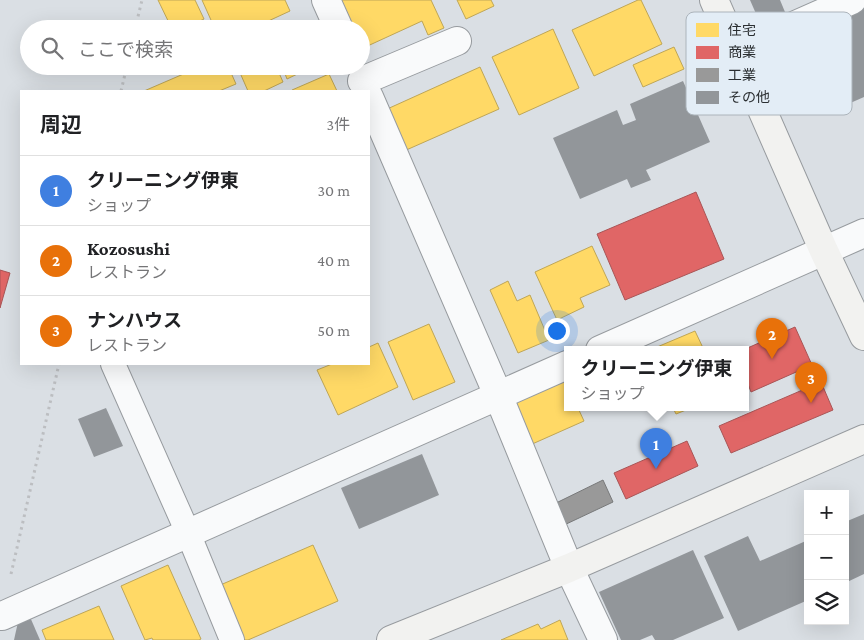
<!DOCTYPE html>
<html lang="ja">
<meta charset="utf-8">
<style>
:root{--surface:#fff;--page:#f6f6f6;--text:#202124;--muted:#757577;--line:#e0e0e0;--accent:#686c70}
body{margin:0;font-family:"Crimson Pro","Noto Sans JP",serif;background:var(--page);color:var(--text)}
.controls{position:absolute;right:15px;bottom:15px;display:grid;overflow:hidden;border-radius:0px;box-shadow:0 5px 20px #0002}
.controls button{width:45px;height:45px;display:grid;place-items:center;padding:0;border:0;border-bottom:1px solid var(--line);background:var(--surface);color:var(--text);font:25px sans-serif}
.you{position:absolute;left:556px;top:330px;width:18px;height:18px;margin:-12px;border:4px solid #fff;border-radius:50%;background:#1a73e8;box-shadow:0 0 0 8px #1a73e833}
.badge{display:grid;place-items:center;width:32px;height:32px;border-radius:50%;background:var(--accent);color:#fff;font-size:16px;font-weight:700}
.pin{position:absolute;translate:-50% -41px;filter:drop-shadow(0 1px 2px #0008)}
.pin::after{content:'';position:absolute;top:26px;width:18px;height:15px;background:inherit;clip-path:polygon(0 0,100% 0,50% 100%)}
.popup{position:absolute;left:564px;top:346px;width:185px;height:65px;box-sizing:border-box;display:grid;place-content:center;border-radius:0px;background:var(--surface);filter:drop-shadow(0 1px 4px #0005);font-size:16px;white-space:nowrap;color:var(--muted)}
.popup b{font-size:19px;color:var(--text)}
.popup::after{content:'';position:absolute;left:50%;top:100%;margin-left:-10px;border:10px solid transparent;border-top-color:var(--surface)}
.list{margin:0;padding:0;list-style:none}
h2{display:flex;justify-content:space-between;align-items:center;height:65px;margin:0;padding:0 20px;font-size:21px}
h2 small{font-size:16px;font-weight:400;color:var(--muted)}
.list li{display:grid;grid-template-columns:32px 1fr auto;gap:15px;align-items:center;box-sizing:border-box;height:70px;padding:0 20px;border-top:1px solid var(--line)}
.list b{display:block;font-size:19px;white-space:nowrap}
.list p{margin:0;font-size:16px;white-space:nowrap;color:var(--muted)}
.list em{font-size:16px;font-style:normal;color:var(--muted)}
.icon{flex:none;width:28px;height:28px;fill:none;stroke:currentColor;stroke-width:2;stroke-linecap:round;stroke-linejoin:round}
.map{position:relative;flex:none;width:864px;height:640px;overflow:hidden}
.search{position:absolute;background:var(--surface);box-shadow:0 5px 20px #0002;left:20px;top:20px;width:350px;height:55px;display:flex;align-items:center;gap:12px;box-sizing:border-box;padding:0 18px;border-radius:28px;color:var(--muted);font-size:19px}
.panel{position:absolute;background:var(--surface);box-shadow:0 5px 20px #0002;left:20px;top:90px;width:350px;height:275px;border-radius:0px}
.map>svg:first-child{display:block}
</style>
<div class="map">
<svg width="864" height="640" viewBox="0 0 864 640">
<rect width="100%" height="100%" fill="#dadfe4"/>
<g fill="#ffd966" stroke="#bfa656">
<polygon points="158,0 195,0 204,19 183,29 172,29"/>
<polygon points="202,0 285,0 290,11 251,29 215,29"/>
<polygon points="334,0 431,0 444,28 428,35 422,21 361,49 361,29 348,29"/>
<polygon points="457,0 491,0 494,6 466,19"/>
<polygon points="638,0 641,0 662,44 594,76 572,30"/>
<polygon points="553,29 579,88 519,115 492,57"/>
<polygon points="674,47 684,69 643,87 633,65"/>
<polygon points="202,66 228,66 236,84 219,91 144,91"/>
<polygon points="237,66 276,66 283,82 264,91 248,91"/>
<polygon points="282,66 314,66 287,79"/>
<polygon points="480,67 499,109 404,151 385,110"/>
<polygon points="329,74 337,91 293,91 292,90"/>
<polygon points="592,246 610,285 580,298 584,307 557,320 535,272"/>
<polygon points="508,281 517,301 530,295 549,340 518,353 490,290"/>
<polygon points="429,324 455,382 413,400 388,342"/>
<polygon points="695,331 704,350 650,350"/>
<polygon points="378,343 398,387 338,415 317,370 332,364 369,364 369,347"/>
<polygon points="566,380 567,408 578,408 584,421 530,445 512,404"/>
<polygon points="673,408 691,408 676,414"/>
<polygon points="313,545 338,601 248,640 241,640 218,586"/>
<polygon points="168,565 201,639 199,640 153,640 152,638 145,640 121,586"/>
<polygon points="99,606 114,640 46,640 42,630"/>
<polygon points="560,620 568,640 501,640 538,624 541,629"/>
</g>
<g fill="#e06666" stroke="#a95556">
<polygon points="696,192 724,259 625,300 597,234"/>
<polygon points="0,270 10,273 0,308"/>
<polygon points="795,327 812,365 751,392 745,376 745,350 743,350"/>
<polygon points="821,382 833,410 731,453 719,426"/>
<polygon points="687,441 698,466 626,499 614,473"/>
</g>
<polygon fill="#999" stroke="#78797a" points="603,480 613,502 562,526 552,505"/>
<g fill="#92969a">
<polygon points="750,0 780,0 785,12 760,23"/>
<polygon points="864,8 864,97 823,115 790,41"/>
<polygon points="683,81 710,142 646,170 651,180 631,188 627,179 580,199 553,138 617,110 623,125 636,120 630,104"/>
<polygon points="106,408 123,446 94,457 78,419"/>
<polygon points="422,454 439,495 359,529 341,488"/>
<polygon points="864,514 864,574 845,583 845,522"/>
<polygon points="748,536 760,561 808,540 808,600 738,631 704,556"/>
<polygon points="693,550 724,618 673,640 655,640 652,635 640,640 621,640 599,592"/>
<polygon points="30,617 40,640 14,640 18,622"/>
</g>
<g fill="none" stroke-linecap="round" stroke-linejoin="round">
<g stroke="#979b9f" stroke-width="26">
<polyline id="lane" points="113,364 188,533 232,640"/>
</g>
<g stroke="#979b9f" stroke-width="30">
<g id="street">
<polyline points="326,0 339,29"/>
<polyline points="737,51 852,0"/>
<polyline points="362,81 457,41"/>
<polyline points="369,97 498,395 569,568 603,640"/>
<polyline points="600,350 864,233"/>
<polyline points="2,616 567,365"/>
</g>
</g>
<g stroke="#979b9f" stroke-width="30">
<g id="secondary">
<polyline points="714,0 824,251 864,336"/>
<polyline points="391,640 569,568 864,439"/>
</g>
</g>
<g stroke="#bcbec1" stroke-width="3" stroke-dasharray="2.5 4" stroke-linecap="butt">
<polyline points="135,29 142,0"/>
<polyline points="121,91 127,66"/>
<polyline points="11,574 59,364"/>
</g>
<use href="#lane" stroke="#f9fafb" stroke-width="24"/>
<use href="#street" stroke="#f9fafb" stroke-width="28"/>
<use href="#secondary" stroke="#f2f2f0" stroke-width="28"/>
</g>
<rect x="686" y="12" width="166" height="103" rx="8" fill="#e3edf6" stroke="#acb4bb" stroke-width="1"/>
<rect x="696" y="23" width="23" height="14" fill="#ffd966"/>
<rect x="696" y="46" width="23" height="13" fill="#e06666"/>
<rect x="696" y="68" width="23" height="14" fill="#999"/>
<rect x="696" y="91" width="23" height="13" fill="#92969a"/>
<g font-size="14" fill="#2a2e31">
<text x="728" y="35">住宅</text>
<text x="728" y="57">商業</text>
<text x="728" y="80">工業</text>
<text x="728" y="102">その他</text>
</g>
</svg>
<div class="controls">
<button>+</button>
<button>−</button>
<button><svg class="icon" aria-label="layers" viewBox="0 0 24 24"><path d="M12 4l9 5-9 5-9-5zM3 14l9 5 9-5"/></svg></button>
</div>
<div class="you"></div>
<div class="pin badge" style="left:656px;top:469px;background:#3f7fe0">1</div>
<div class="popup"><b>クリーニング伊東</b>ショップ</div>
<div class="pin badge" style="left:772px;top:359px;background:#e8710a">2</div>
<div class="pin badge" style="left:811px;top:403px;background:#e8710a">3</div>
<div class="search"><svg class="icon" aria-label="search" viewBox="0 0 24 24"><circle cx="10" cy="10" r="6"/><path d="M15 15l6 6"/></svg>ここで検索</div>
<section class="panel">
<h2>周辺<small>3件</small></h2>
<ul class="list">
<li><span class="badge" style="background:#3f7fe0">1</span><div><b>クリーニング伊東</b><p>ショップ</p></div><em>30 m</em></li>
<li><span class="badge" style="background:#e8710a">2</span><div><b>Kozosushi</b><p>レストラン</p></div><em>40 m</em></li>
<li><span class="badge" style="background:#e8710a">3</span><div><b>ナンハウス</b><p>レストラン</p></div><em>50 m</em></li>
</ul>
</section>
</div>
